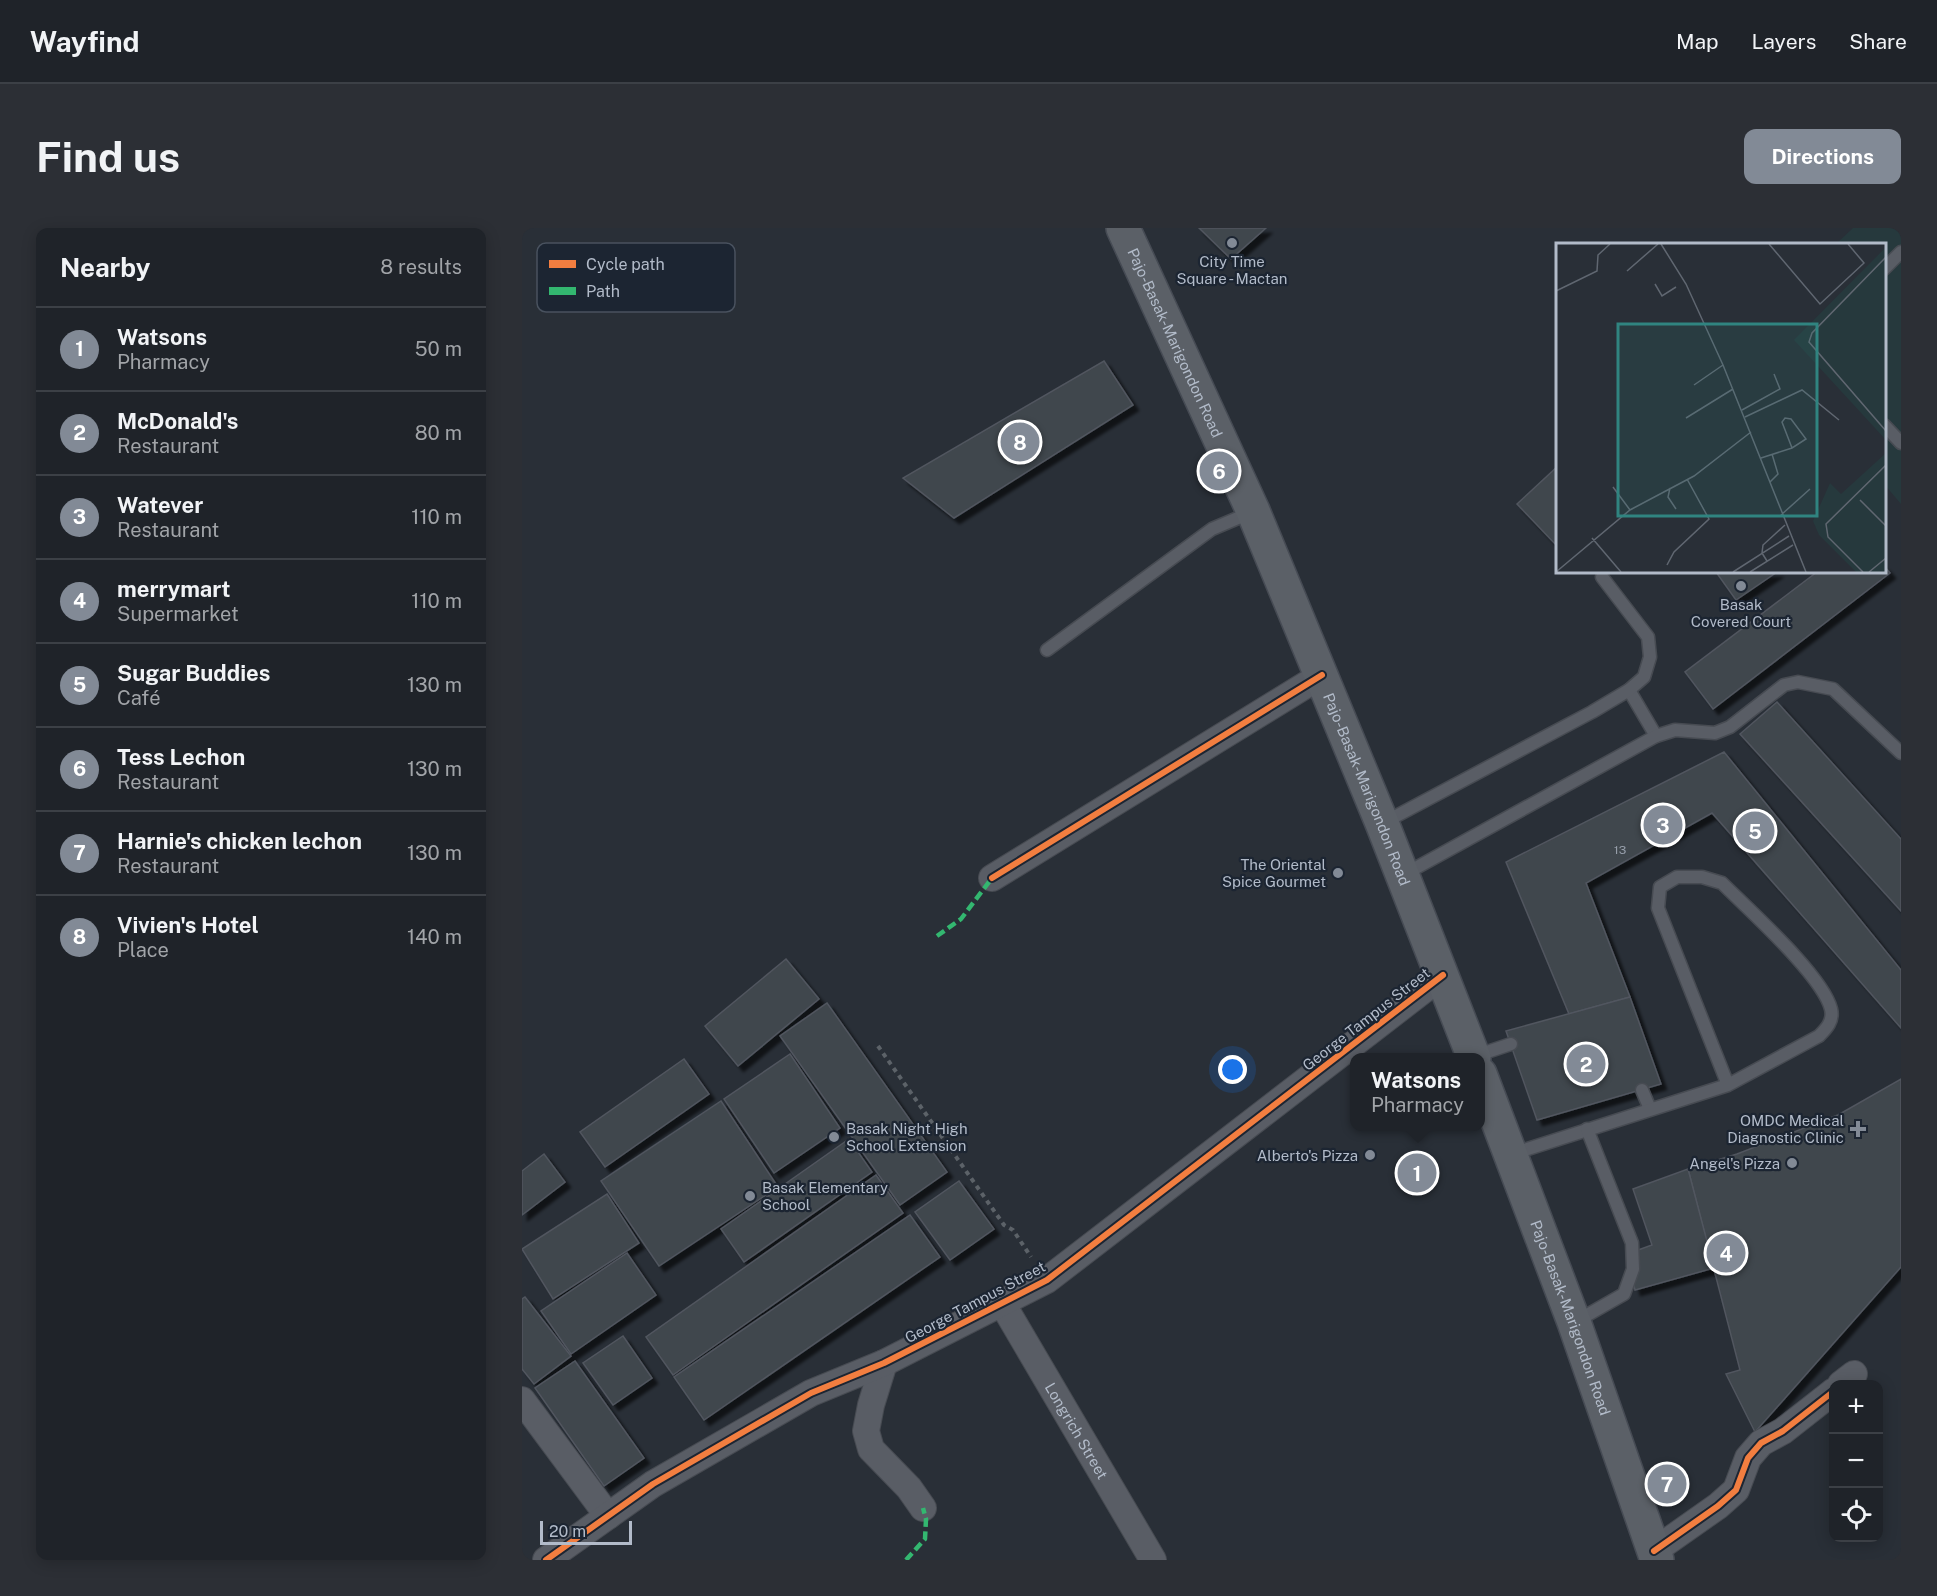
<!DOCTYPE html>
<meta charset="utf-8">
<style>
:root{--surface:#1f2329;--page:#2c2f35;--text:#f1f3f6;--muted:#a1a4a8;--line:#3c4046;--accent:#828a96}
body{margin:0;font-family:"Public Sans",sans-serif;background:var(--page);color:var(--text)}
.controls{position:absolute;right:18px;bottom:18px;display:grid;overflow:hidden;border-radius:12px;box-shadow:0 3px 15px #0003}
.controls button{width:54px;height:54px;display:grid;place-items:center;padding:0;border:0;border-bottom:2px solid var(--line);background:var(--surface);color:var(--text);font:30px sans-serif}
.scale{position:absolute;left:18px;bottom:15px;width:92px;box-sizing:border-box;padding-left:6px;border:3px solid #b2bbc9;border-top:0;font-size:16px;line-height:21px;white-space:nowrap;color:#b2bbc9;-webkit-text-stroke:4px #1c2532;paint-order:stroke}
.you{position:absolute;left:711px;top:842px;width:21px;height:21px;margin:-15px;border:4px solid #fff;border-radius:50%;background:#1a73e8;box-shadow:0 0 0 9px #1a73e833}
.badge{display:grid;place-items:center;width:39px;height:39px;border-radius:50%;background:var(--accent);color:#fff;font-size:20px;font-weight:700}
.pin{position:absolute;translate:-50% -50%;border:3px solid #fff;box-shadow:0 2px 6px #0006}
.popup{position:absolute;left:828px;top:825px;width:135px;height:78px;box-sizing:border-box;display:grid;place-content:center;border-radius:12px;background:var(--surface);filter:drop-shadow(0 2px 4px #0005);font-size:20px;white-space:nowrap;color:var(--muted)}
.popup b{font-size:22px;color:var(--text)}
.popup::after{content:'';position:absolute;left:50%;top:100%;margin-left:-12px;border:12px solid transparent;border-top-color:var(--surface)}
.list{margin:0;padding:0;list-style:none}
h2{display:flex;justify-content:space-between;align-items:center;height:78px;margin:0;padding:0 24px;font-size:26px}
h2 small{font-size:20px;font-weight:400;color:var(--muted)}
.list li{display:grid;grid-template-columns:39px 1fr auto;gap:18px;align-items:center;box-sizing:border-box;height:84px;padding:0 24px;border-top:2px solid var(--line)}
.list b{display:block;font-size:22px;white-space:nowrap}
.list p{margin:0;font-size:20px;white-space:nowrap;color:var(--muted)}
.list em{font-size:20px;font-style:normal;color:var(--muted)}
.icon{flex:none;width:33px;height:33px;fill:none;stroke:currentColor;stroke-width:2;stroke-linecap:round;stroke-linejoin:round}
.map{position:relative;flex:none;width:1379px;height:1332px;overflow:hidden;border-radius:12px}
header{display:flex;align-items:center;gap:36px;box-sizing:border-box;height:84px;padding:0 30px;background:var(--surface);border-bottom:2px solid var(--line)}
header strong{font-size:28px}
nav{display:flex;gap:33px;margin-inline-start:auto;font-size:21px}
.intro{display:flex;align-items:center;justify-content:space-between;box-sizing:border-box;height:144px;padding:0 36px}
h1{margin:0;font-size:42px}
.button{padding:15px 27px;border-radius:12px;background:var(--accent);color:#fff;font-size:21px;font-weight:700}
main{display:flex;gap:36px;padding:0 36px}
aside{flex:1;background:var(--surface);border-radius:12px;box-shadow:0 3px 15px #0003}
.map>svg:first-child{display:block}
</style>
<header>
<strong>Wayfind</strong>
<nav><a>Map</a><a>Layers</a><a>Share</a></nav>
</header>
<div class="intro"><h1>Find us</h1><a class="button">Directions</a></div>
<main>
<aside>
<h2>Nearby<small>8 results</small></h2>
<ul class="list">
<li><span class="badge">1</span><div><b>Watsons</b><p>Pharmacy</p></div><em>50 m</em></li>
<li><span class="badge">2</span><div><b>McDonald's</b><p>Restaurant</p></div><em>80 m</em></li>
<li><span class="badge">3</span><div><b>Watever</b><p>Restaurant</p></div><em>110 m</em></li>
<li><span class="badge">4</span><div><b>merrymart</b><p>Supermarket</p></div><em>110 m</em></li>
<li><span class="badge">5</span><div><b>Sugar Buddies</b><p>Café</p></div><em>130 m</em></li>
<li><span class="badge">6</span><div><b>Tess Lechon</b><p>Restaurant</p></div><em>130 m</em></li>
<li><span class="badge">7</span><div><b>Harnie's chicken lechon</b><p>Restaurant</p></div><em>130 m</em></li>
<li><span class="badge">8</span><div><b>Vivien's Hotel</b><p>Place</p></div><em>140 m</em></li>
</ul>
</aside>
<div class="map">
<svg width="1379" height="1332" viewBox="0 0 1379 1332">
<defs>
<filter id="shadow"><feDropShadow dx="5.5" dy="5.5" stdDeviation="1.5" flood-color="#0009"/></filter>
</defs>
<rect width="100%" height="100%" fill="#292f37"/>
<polygon fill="#26393d" points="1331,0 1379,0 1379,276 1363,257 1362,16 1314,16"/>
<g fill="#40464d" stroke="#51565f" stroke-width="1.5" filter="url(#shadow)">
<polygon points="677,0 744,0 709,31"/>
<polygon points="582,133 611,177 432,290 381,250"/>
<polygon points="1036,238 1036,319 995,276"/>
<polygon points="1362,338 1368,345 1191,481 1163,444 1295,344 1362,344"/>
<polygon points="1194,344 1255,344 1214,372"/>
<polygon points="1255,474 1379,611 1379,683 1218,506"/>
<polygon points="1202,524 1379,742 1379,800 1190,585 1064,655 1108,769 1047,786 984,634"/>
<polygon points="264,731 297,771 216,838 183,798"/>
<polygon points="1108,769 1139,856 1015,892 984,803"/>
<polygon points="305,775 425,944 378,977 258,808"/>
<polygon points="268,826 318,900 252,945 202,871"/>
<polygon points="162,831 187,866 83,939 58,904"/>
<polygon points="1379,851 1379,1039 1233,1204 1204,1146 1218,1142 1166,941 1215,926 1316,887"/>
<polygon points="199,873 256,959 137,1038 79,953"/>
<polygon points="327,911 350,944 222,1034 199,1001"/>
<polygon points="22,926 43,954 0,987 0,943"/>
<polygon points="1166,941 1192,1040 1113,1062 1105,1026 1130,1017 1111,961"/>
<polygon points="354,947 381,985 151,1147 124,1109"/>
<polygon points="437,953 472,1001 428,1032 393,984"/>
<polygon points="85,966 117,1015 31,1071 0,1021"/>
<polygon points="388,987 418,1029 182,1192 152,1149"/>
<polygon points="105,1025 134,1067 49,1126 19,1083"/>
<polygon points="3,1069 49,1128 12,1156 0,1141 0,1071"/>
<polygon points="101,1108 130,1150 91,1177 61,1135"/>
<polygon points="53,1133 122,1230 82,1258 13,1160"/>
</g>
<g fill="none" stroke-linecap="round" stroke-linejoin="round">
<g stroke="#474b52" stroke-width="15">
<g id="service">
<polyline points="1362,41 1379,24"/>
<polyline points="1362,197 1379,215"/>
<polyline points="525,422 690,301 730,284"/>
<polyline points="1107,462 1134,508"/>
<polyline points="861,595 1070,484 1107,462 1122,449 1128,429 1126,409 1080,349"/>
<polyline points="881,647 1134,508 1153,502 1193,505 1208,499 1262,457 1276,454 1311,461 1379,525"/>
<polyline points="953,828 989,816"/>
<polyline points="1120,862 1128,881"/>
<path d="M990,926l216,-69 91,-49c7,-7 15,-15 12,-27 -8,-33 -82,-99 -109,-126l-20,-6h-25l-17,10 -2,21 70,177"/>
<polyline points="1053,1094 1102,1066 1111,1041 1110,1015 1065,901"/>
</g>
</g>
<g stroke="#474b52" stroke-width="28">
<g id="minor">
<polyline points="470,650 800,447"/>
<path id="s1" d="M480,1075l151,257"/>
<polyline points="362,1135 349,1177 344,1203 349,1221 387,1260 401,1280"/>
<polyline points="1319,1156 1332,1146"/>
<polyline points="0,1172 86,1288"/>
<polyline points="1132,1323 1196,1278 1214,1262 1226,1230 1239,1215 1261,1203 1312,1163"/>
<polyline points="24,1332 131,1256 289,1165 362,1135 525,1052 921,747"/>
</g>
</g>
<g stroke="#464b54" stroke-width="36">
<g id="primary">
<path id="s2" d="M601,0l130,283 129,312 92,235"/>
<path id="s3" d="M958,846l94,248 83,238"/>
</g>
</g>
<polyline stroke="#5c6268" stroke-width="4" stroke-dasharray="4.5 4.5" stroke-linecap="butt" points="356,818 482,997 491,1002 509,1029"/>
<use href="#service" stroke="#595d65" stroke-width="12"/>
<use href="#minor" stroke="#595d65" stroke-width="26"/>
<use href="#primary" stroke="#5b6067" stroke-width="33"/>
<g stroke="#33b770" stroke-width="4.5" stroke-dasharray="9 4.5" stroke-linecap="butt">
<polyline points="415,708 439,691 470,650"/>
<polyline points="384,1332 403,1311 404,1291 401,1280"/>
</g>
<g stroke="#1c2532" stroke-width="10">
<g id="cycleway">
<polyline points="470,650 800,447"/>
<polyline points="1132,1323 1196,1278 1214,1262 1226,1230 1239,1215 1261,1203 1312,1163"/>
<polyline points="24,1332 131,1256 289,1165 362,1135 525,1052 921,747"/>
</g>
</g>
<use href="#cycleway" stroke="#f27e40" stroke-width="6"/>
</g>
<g fill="#828a96" stroke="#1c2532" stroke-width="2">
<circle cx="710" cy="15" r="6"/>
<circle cx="1219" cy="358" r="6"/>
<circle cx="816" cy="645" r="6"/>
<path d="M1333 892h6v6h6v6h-6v6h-6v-6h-6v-6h6z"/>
<circle cx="312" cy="909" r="6"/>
<circle cx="848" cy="927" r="6"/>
<circle cx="1270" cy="935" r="6"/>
<circle cx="228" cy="968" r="6"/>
</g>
<g text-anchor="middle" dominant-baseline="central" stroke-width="4.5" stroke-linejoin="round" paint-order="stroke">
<g font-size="12" fill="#969eaa">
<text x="1098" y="622">13</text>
</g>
<g font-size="15" fill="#b2bbc9" stroke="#1c2532" text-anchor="end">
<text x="710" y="33" text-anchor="middle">City Time<tspan x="710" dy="17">Square - Mactan</tspan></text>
<text x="1219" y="376" text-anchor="middle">Basak<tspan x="1219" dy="17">Covered Court</tspan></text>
<text x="804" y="636">The Oriental<tspan x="804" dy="17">Spice Gourmet</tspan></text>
<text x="1322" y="892">OMDC Medical<tspan x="1322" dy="17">Diagnostic Clinic</tspan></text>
<text x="324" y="900" text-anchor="start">Basak Night High<tspan x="324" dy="17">School Extension</tspan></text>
<text x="836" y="927">Alberto's Pizza</text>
<text x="1258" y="935">Angel's Pizza</text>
<text x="240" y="959" text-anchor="start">Basak Elementary<tspan x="240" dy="17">School</tspan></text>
</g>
<g font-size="15" fill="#b2bbc9" stroke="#1c2532">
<text stroke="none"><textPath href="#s2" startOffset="126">Pajo-Basak-Marigondon Road</textPath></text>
<text stroke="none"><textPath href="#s2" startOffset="612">Pajo-Basak-Marigondon Road</textPath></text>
<text transform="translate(844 791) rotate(-38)">George Tampus Street</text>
<text transform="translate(453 1074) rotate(-28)">George Tampus Street</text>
<text stroke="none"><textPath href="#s3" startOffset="260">Pajo-Basak-Marigondon Road</textPath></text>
<text stroke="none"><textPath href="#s1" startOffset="148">Longrich Street</textPath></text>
</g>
</g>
<g transform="translate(1034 15)">
<rect width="330" height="330" fill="#292f37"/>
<path d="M330,4v193l-92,-100zM330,210v119h-30l-37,-37 -6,-14 17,-38 11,11z" fill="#26393d"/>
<path fill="none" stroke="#606771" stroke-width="1.5" d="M105,1l25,40 37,81 83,207M213,1l51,60 44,-41 -16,-19M330,14l-74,76 -3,9 77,89M71,28l31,-27M99,41l7,12 14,-9M0,48l41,-20 1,-16 12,-11M138,142l29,-20M186,167l38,-21 -6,-15M189,174l57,-27 37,30M130,175l47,-29M205,215l31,-10 14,-9 -15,-20 -6,-1 -3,4 10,26M214,239l8,-8 -6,-20M57,244l17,23M114,245l-2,9 8,12M304,257l26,26M225,272l29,-26M36,295l29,34M211,318l-5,-8 1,-8 22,-20M111,322l7,-13 35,-33 -22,-40M0,329l74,-62 64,-34 57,-44M177,329l56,-36M194,329l43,-27M307,329l-35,-35 -2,-13 60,-59M313,329l17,-14"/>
<path fill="#308480" fill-opacity="0.15" stroke="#308480" stroke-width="3" d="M62,81h199v192h-199z"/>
<rect width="330" height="330" fill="none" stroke="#b2bbc9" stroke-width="3"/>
</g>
<rect x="15" y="15" width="198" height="69" rx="9" fill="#1c2532" stroke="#49525f" stroke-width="1.5"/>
<rect x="27" y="32" width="27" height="8" fill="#f27e40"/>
<rect x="27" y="59" width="27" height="8" fill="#33b770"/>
<g font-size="16" fill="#b2bbc9">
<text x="64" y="42">Cycle path</text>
<text x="64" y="69">Path</text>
</g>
</svg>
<div class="controls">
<button>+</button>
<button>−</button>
<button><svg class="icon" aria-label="locate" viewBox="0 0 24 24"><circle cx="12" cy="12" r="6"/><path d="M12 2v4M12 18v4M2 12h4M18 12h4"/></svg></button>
</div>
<div class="scale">20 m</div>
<div class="you"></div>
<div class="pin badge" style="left:895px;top:945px">1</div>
<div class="popup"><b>Watsons</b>Pharmacy</div>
<div class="pin badge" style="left:1064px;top:836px">2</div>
<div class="pin badge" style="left:1141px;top:597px">3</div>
<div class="pin badge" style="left:1204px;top:1025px">4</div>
<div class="pin badge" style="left:1233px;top:603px">5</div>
<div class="pin badge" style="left:697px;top:243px">6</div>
<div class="pin badge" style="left:1145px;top:1256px">7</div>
<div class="pin badge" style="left:498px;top:214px">8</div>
</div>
</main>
